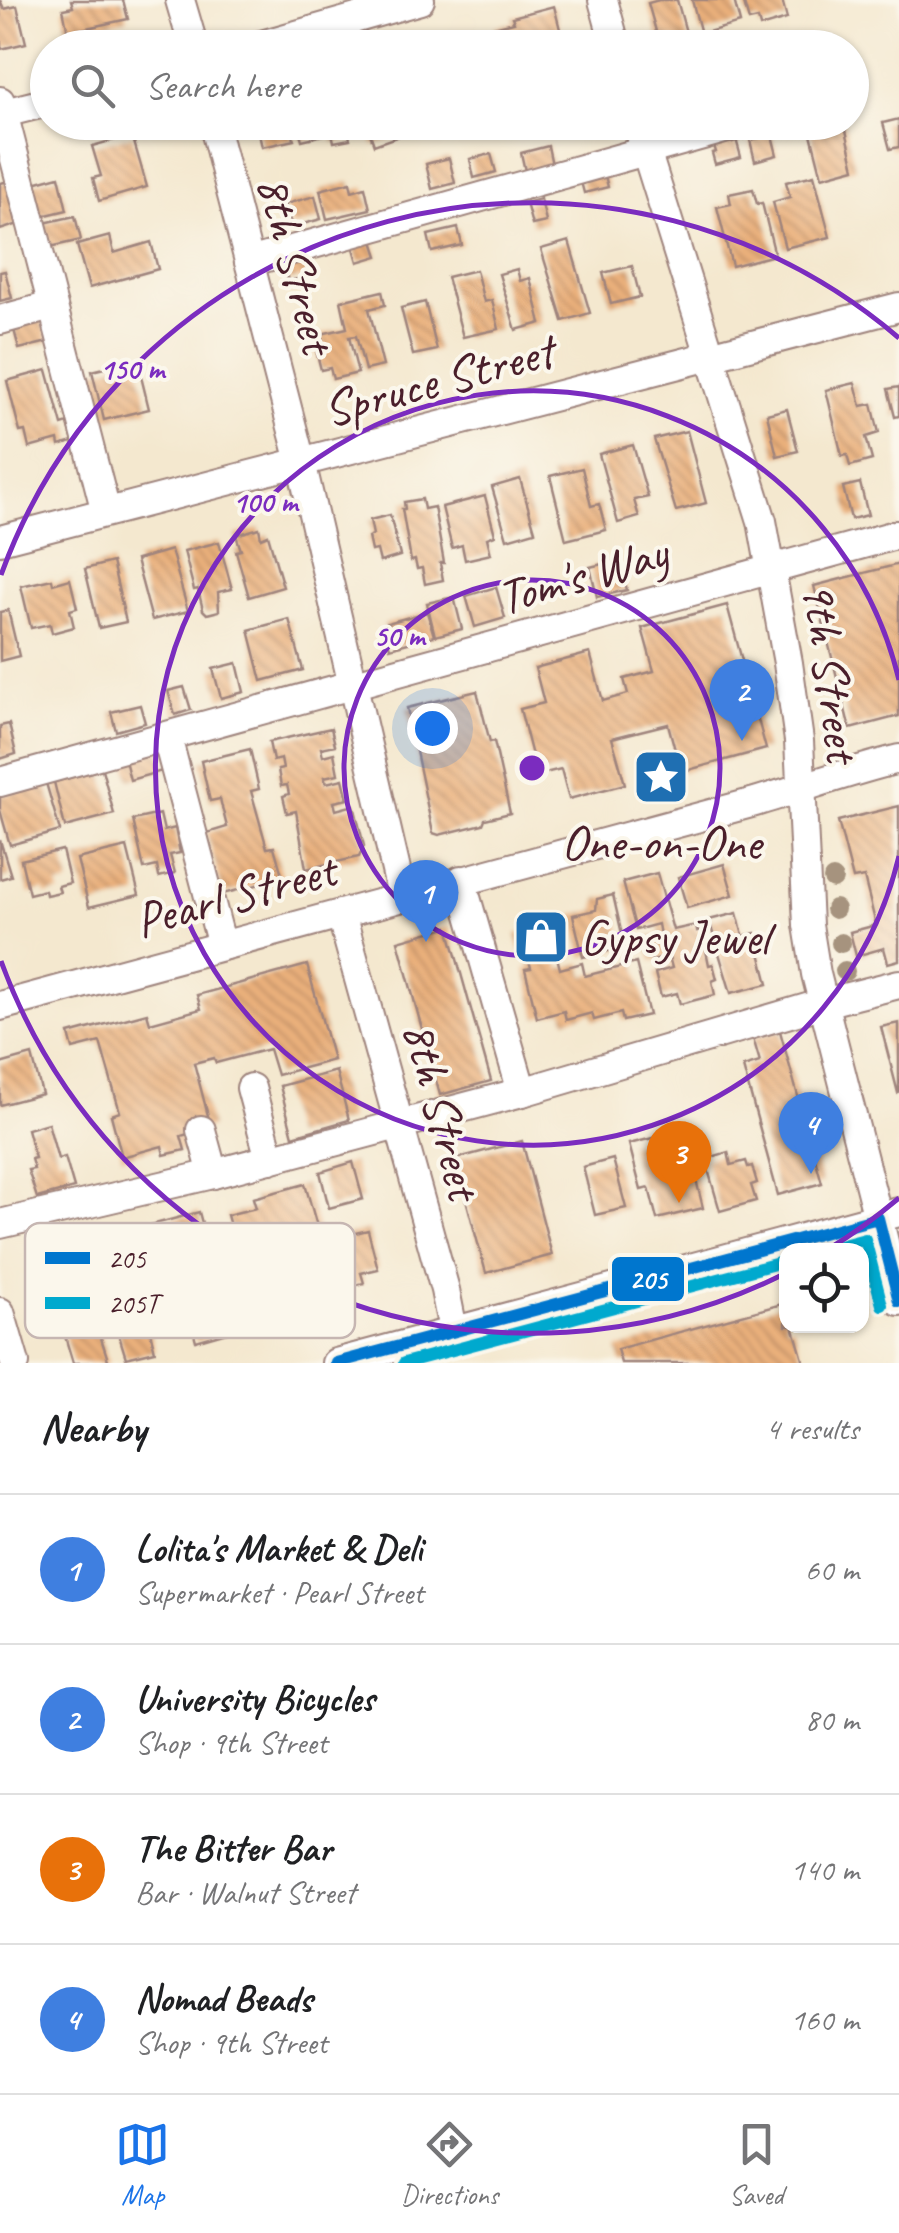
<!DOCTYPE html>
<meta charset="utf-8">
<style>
:root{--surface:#fff;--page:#f2f2f2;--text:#202124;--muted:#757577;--line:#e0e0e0;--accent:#1a73e8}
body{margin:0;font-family:Caveat,sans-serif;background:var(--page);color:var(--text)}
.controls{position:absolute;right:30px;bottom:30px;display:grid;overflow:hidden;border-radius:20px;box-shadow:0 2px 8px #0004}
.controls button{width:90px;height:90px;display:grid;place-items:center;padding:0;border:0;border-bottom:2px solid var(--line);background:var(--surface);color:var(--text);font:50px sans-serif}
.you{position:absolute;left:432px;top:728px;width:35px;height:35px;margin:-25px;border:8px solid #fff;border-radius:50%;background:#1a73e8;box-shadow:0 0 0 15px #1a73e833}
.badge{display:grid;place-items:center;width:65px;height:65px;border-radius:50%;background:var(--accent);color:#fff;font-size:32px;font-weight:700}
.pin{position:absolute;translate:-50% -82px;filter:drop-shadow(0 2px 5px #0008)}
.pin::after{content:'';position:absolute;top:52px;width:35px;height:30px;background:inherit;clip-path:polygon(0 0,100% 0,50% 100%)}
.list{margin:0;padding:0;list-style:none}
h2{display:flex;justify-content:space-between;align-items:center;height:130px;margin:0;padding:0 40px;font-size:42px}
h2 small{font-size:32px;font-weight:400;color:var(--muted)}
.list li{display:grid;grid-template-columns:65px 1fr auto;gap:30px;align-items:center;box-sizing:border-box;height:150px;padding:0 40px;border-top:2px solid var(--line)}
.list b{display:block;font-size:38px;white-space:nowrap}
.list p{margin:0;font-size:32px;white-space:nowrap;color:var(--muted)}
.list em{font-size:32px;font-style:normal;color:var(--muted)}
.icon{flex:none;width:55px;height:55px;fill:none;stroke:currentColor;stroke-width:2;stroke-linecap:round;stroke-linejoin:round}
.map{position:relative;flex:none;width:899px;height:1363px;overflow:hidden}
.search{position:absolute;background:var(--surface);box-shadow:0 2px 8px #0004;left:30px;right:30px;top:30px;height:110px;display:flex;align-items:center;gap:25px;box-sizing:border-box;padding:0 35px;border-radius:55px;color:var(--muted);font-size:38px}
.sheet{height:730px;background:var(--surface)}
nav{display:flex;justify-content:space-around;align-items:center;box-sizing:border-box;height:140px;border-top:2px solid var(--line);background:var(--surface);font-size:28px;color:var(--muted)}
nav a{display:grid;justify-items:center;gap:5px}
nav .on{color:var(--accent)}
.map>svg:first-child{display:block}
</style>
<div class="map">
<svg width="899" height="1363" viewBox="0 0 899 1363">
<defs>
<pattern id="building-back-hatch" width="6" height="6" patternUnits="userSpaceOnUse" patternTransform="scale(2.5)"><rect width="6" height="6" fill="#eab07c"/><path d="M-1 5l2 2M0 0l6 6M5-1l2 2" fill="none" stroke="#c08f66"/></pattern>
</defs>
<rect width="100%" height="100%" fill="#fbf7ec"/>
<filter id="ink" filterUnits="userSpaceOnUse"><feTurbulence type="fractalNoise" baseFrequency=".01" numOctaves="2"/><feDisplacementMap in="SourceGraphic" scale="20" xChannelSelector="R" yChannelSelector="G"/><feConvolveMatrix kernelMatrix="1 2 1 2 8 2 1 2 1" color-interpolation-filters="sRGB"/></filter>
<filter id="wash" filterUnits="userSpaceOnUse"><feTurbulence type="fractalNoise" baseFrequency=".0048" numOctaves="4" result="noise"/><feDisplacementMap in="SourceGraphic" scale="40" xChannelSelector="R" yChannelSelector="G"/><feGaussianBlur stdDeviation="2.25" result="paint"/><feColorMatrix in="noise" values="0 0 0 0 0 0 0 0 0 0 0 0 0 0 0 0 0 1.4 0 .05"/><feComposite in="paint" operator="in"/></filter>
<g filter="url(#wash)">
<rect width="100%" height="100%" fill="#f4e8cf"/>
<g id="blocks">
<g fill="url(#building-back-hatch)">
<polygon points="0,0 4,9 17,6 26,43 1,49"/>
<polygon points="71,0 123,0 128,19 68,32 63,9 73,7"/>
<polygon points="659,0 677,0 689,43 677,46 674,38 659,42 648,3"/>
<polygon points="692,0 734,0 740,23 701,34"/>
<polygon points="743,0 782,0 787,19 760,27 758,19 749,21"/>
<polygon points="554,6 563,41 536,48 499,48 494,27 514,22 512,17"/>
<polygon points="478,36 481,48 441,48 441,46"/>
<polygon points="899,119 899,147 890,149 883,123"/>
<polygon points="256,122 290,122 294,140 262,147"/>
<polygon points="297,122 346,122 350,139 334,142 332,133 302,140"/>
<polygon points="357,122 398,122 402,135 374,145 368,128 360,131"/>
<polygon points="808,122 844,122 855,168 822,177"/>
<polygon points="132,135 147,187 99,201 93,178 101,176 92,146"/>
<polygon points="772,135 777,155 755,161 750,140"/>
<polygon points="736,139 741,157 715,164 712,153 716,152 714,145"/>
<polygon points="548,146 552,165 525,171 521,153"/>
<polygon points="491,154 496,172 474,178 470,159"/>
<polygon points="449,158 455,183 432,189 426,164"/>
<polygon points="604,172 608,187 584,193 580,178"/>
<polygon points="814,175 830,237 785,248 773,202 790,197 786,182"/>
<polygon points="59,176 67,210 38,217 30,184"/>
<polygon points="10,181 22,223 0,230 0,183"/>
<polygon points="350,182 352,191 365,187 370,209 327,219 320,190"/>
<polygon points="753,189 757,204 762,203 775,255 732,266 717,207 731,204 729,194"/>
<polygon points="315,196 321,219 292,227 285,204"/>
<polygon points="541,199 546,222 532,225 526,203"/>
<polygon points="75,216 81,240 50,247 44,223"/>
<polygon points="458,228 462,245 432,252 428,235"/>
<polygon points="371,235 378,256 358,262 352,241"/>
<polygon points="110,236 114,253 151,242 158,269 89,288 77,245"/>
<polygon points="569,241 590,313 563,321 541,249"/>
<polygon points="306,253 312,276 288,281 283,259"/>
<polygon points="632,266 640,297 611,304 603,273"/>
<polygon points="517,269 520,281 530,278 541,323 516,330 499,274"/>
<polygon points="476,270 484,302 492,300 499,329 463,337 447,277"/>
<polygon points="5,271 12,298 0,301 0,272"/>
<polygon points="382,291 385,305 369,309 383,366 365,370 356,336 349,337 358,373 333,379 330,368 321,370 316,350 324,348 321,334 347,328 341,301"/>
<polygon points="425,302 437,350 413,355 401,308"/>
<polygon points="41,315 48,342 19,349 12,322"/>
<polygon points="137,360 149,409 104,420 92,371"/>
<polygon points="47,370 62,425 68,423 73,442 59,446 58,440 29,448 25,431 20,432 7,381"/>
<polygon points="855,383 861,406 872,404 879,433 866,437 872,460 850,466 847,455 842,456 826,390"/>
<polygon points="899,387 899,416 895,417 888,389"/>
<polygon points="787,409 798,451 777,456 767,414"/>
<polygon points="687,431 706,503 676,511 654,439"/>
<polygon points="633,445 648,497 634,500 639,517 618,523 599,454"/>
<polygon points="582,468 591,506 599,504 606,530 566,540 550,476"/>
<polygon points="520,479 535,531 507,539 492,487"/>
<polygon points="860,483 868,515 851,519 843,487"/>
<polygon points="485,496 495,535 487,538 491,554 465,560 462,545 452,548 442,507"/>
<polygon points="422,499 424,509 434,507 444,563 440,563 443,580 425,584 422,568 417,569 415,560 411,561 402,509 405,509 404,502"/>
<polygon points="390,515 400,556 380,562 377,550 371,551 368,537 373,535 370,520"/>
<polygon points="259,528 261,538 268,535 283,587 249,597 236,551 241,550 236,535"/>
<polygon points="219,542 232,589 218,592 219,611 207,614 203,610 198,589 194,590 184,551"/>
<polygon points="171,550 188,611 152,620 136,560"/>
<polygon points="619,560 627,590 597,597 590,567"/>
<polygon points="112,562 126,622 99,628 85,569"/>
<polygon points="899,564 899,716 850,729 814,586"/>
<polygon points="52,579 53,584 70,579 77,608 70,610 74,627 52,633 50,624 31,628 21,586"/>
<polygon points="496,587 505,618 475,627 466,596"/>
<polygon points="454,597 462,629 435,636 427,603"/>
<polygon points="727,605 766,749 681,772 668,724 612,738 625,784 569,799 561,769 537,775 520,709 544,703 535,668 590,653 603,701 628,694 624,679 654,671 642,628"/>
<polygon points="8,610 19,656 0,661 0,612"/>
<polygon points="427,612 434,636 390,648 384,624"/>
<polygon points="289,619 303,670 262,681 249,630"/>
<polygon points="237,663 244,692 221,698 213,669"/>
<polygon points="184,687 191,710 175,715 168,691"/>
<polygon points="477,691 490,742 494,741 510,813 485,819 483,824 439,835 433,833 407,708"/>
<polygon points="140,705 145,723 116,731 111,712"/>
<polygon points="9,724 16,754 0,759 0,726"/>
<polygon points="331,728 335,745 321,748 323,756 334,753 338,774 324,777 326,783 343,779 348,799 334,802 336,810 354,805 364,846 359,857 306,869 296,811 287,813 283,796 289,794 287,785 281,786 278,770 283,769 281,759 273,761 269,742"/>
<polygon points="250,749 259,789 251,791 267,848 274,847 283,878 223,894 207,833 227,827 220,799 210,801 201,761"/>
<polygon points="160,750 166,770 130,780 125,760"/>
<polygon points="102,769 114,814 65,827 54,782"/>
<polygon points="46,783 60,831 10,845 0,810 0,796"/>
<polygon points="899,806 899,960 888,963 884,948 856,956 850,932 876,925 864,877 853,879 838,821"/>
<polygon points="160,814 164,831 175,828 180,853 170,855 175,873 159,877 157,866 144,869 133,820"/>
<polygon points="0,840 11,876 0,879"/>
<polygon points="127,847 139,895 89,907 77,859"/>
<polygon points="62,850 70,883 58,886 60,892 46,895 45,890 29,894 21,860"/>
<polygon points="724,864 733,895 687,908 678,877"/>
<polygon points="657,873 673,930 696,925 697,931 702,930 709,965 713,964 717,979 712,981 715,995 680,1004 677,993 661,997 655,973 672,968 669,957 652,961 646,938 660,935 658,924 636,930 623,882"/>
<polygon points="613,895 625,947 583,957 573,915 596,910 597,899"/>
<polygon points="737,913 743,936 755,933 768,984 731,993 709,920"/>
<polygon points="549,925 560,969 582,963 585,976 636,963 649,1015 623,1021 621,1013 594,1020 592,1013 566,1020 564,1011 537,1018 525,969 531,968 526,949 520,951 516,934"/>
<polygon points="448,927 491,1081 440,1095 398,941"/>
<polygon points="307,965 333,1060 277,1075 269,1049 216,1063 214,1058 194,1063 211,1127 181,1136 185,1150 164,1155 162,1146 122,1157 111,1115 120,1112 100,1042 73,1049 69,1034 147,1013 150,1023 201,1009 197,995"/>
<polygon points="899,1023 899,1092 898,1093 881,1027"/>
<polygon points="780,1031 822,1183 778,1195 743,1067 760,1062 753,1038"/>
<polygon points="32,1055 42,1094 0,1105 0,1064"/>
<polygon points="336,1071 349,1120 293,1136 280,1086"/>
<polygon points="48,1123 58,1159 65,1157 74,1188 37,1198 28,1170 34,1169 31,1159 35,1158 27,1129"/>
<polygon points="684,1130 703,1208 657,1219 649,1188 641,1190 629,1144"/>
<polygon points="522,1141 552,1255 486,1273 455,1159"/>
<polygon points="728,1152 731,1165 746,1161 748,1167 752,1166 757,1183 751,1185 756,1201 720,1211 705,1159"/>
<polygon points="613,1159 626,1208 595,1215 583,1167"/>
<polygon points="353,1162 363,1199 329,1208 320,1172"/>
<polygon points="305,1184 335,1290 244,1316 234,1281 244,1278 227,1215 256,1208 253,1198"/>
<polygon points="199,1212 231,1331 196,1341 180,1281 160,1286 144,1227"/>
<polygon points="368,1230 378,1269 361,1273 364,1283 343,1288 330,1239"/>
<polygon points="131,1300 132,1304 142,1301 147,1304 150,1314 146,1315 155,1351 126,1358 110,1306"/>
<polygon points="786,1303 786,1326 793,1326 804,1363 621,1363 617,1349"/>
<polygon points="93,1313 109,1363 73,1363 61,1323"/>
</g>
</g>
</g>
<g filter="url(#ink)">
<use href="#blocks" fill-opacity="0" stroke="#9f847d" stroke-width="2.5"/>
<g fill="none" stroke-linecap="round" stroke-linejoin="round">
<g stroke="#9f847d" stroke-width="32">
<g id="minor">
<polyline points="180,0 194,48"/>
<polyline points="603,0 616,48"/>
<polyline points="251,48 420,0"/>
<polyline points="0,101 106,512"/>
<polyline points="0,114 48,102"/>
<polyline points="213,122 301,462 402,896"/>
<polyline points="637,122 762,521 788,663 799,741 808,925 816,974 899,1301"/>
<polyline points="249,262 749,122"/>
<polyline points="0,320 51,306"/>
<polyline points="0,540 899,307"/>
<polyline points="167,737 222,946"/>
<polyline points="0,782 899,534"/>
<polyline points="461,880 522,1092"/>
<polyline points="341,914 445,1290 453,1330"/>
<path d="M0,1006l755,-204c48,-14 95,-31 144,-43"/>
<polyline points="251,1088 270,1159"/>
<polyline points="201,1130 213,1174"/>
<polyline points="0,1224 213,1174 522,1092 824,1003 899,984"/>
<polyline points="0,1312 15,1363"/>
<polyline points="336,1363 899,1212"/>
</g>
</g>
<use href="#minor" stroke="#fff" stroke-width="28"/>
<g stroke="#fbf7ec" stroke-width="20">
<polyline id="bus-1" points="336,1363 878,1218 899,1301"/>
</g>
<g stroke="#fbf7ec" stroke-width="20">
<g id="bus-2">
<polyline points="824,1250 865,1239 882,1305"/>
<polyline points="404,1363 786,1261"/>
</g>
</g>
<use href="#bus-1" stroke="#0076ce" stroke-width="12"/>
<use href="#bus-2" stroke="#00a9ce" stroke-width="12"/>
</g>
<g fill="#a6937e">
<circle cx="833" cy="879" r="10"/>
<circle cx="835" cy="909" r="10"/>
<circle cx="841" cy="943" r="10"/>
<circle cx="845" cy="971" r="10"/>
</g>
</g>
<g fill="none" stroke="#7b2cbf" stroke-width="5">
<circle cx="532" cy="768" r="188"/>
<path d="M899 856A377 377 0 1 1 899 680"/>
<path d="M899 1198A565 565 0 0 1 827 1250M784 1274A565 565 0 0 1 1 961M1 575A565 565 0 0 1 899 338"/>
</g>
<defs>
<g id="sight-square" transform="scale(2.875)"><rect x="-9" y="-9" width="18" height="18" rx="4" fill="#1f6fb2" stroke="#fbf7ec"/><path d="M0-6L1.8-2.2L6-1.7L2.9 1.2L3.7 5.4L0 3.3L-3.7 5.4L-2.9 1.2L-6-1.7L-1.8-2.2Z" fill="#fff"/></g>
<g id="shop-square" transform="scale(2.875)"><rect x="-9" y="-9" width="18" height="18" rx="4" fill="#1f6fb2" stroke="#fbf7ec"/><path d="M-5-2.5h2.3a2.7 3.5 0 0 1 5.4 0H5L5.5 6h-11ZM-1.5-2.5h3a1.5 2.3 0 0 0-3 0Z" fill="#fff"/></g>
</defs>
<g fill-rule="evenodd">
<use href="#sight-square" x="661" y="777"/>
<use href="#shop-square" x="541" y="937"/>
</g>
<g text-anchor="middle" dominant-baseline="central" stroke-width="8" stroke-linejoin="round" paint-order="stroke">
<g font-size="50" fill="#4a1f2b" stroke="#fbf7ec">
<text transform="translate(296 264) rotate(75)">8th Street</text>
<text transform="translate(438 380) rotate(-15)">Spruce Street</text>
<text transform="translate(582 575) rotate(-16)">Tom's Way</text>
<text transform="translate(831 671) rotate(82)">9th Street</text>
<text transform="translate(235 895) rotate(-15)">Pearl Street</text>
<text transform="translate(442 1110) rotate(75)">8th Street</text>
</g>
<g font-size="50" fill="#4a1f2b" stroke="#fbf7ec">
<text x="661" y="842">One-on-One</text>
<text x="580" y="937" text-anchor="start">Gypsy Jewel</text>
</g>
</g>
<rect x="25" y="1223" width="330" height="115" rx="15" fill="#fbf7ec" stroke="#c6b6b2" stroke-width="2.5"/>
<rect x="45" y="1252" width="45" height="12" fill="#0076ce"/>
<rect x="45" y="1297" width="45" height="12" fill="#00a9ce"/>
<g font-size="28" fill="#4a1f2b">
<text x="108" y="1268">205</text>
<text x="108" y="1313">205T</text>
</g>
<circle cx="532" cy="768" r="15" fill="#7b2cbf" stroke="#fbf7ec" stroke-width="5"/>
<g font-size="30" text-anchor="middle" font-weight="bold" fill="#7b2cbf" stroke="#fbf7ec" stroke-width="8" stroke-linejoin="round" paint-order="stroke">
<text x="132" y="379">150 m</text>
<text x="265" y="512">100 m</text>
<text x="399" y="646">50 m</text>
</g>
<rect stroke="#fbf7ec" stroke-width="4" x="610" y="1255" width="76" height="48" rx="10" fill="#0076ce"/>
<g font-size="28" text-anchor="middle" font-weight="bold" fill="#fff">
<text x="648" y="1289">205</text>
</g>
</svg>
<div class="controls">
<button><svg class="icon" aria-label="locate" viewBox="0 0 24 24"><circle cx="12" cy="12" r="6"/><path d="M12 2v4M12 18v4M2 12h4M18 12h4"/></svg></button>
</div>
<div class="you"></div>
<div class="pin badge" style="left:426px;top:942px;background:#3f7fe0">1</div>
<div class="pin badge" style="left:742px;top:741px;background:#3f7fe0">2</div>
<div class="pin badge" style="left:679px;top:1203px;background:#e8710a">3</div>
<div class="pin badge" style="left:811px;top:1174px;background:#3f7fe0">4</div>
<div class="search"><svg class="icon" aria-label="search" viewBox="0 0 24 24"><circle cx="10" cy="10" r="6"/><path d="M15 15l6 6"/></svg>Search here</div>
</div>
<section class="sheet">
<h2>Nearby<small>4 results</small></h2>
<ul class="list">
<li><span class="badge" style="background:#3f7fe0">1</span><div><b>Lolita's Market &amp; Deli</b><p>Supermarket · Pearl Street</p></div><em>60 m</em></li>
<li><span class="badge" style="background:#3f7fe0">2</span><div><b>University Bicycles</b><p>Shop · 9th Street</p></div><em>80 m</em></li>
<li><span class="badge" style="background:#e8710a">3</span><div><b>The Bitter Bar</b><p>Bar · Walnut Street</p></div><em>140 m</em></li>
<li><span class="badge" style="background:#3f7fe0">4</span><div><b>Nomad Beads</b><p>Shop · 9th Street</p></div><em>160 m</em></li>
</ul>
</section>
<nav>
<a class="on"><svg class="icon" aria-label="map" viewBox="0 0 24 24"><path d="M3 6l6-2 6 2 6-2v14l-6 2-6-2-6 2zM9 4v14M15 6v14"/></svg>Map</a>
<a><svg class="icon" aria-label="directions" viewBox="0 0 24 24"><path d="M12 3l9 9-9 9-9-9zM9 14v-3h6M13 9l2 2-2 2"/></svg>Directions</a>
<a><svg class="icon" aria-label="saved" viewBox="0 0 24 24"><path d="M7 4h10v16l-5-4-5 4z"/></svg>Saved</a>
</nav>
